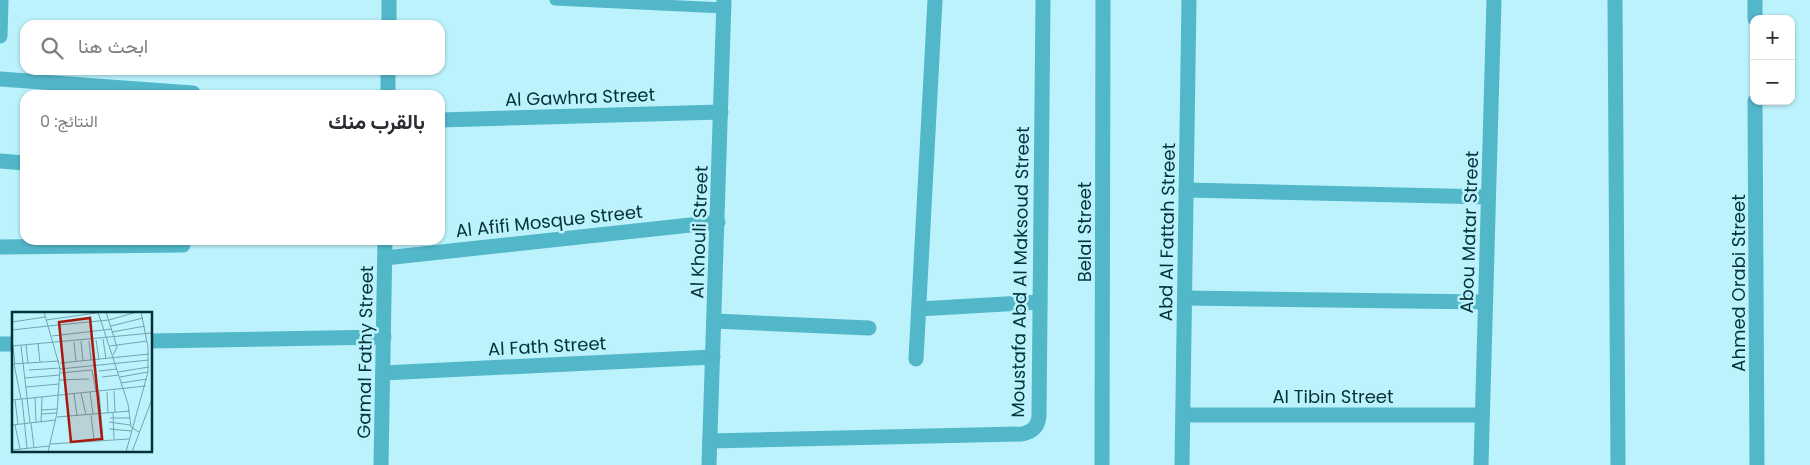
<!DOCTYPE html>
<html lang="ar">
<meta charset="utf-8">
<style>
:root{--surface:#fff;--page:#f2f2f3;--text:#2b2b33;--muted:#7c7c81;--line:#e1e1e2}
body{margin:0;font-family:Poppins,Vazirmatn,sans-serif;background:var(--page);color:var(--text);direction:rtl}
.controls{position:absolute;right:15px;top:15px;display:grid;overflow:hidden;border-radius:10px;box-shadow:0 1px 4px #0004}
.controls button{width:45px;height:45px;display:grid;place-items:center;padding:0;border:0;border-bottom:1px solid var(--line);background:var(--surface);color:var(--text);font:25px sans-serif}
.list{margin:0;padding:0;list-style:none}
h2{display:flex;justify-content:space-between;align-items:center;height:65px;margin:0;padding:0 20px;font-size:21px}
h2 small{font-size:16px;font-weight:400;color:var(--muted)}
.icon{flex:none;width:28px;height:28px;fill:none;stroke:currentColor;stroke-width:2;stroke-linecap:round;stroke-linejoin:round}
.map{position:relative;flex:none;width:1810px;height:465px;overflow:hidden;direction:ltr}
.search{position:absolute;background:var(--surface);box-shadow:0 1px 4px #0004;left:20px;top:20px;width:425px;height:55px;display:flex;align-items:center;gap:12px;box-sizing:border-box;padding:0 18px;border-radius:15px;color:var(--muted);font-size:19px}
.panel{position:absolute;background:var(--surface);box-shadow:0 1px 4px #0004;left:20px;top:90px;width:425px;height:155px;border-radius:15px;direction:rtl}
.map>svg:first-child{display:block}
</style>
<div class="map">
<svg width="1810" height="465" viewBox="0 0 1810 465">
<rect width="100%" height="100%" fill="#bbf2fc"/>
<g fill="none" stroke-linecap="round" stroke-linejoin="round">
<polyline stroke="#52b7c9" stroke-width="11" points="555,0 724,8"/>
<g stroke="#52b7c9" stroke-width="15">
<polyline points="1615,0 1618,465"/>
<polyline points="1755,0 1755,19"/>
<polyline points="389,25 389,0"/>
<polyline points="0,36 1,0"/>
<polyline points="0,79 193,93"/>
<polyline points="388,95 388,70"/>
<polyline points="1755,101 1757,465"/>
<polyline points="440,120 721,112"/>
<polyline points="0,161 25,163"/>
<polyline points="1186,190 1488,197"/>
<polyline points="0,247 183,245"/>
<polyline points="385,258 718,222"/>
<polyline points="1185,298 1485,302"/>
<polyline points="919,309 1040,302"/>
<polyline points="714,321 869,328"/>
<polyline points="151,341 384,337"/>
<polyline points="0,344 14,344"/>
<polyline points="916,359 935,0"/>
<polyline points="383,373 713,357"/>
<polyline points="1183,415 1482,415"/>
<path d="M710,441l312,-7c10,-2 16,-7 17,-18l4,-416"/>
<polyline points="381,465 385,240"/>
<polyline points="709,465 724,0"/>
<polyline points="1102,465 1103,0"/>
<polyline points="1182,465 1189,0"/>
<polyline points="1481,465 1494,0"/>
</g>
</g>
<g text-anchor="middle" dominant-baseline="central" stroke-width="5" stroke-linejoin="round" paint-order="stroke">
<g font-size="18" fill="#043138" stroke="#bbf2fc">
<text transform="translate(580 97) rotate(-2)">Al Gawhra Street</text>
<text transform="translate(549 221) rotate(-6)">Al Afifi Mosque Street</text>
<text transform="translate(699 232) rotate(-88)">Al Khouli Street</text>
<text transform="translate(1084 232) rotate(-90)">Belal Street</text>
<text transform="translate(1167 232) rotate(-89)">Abd Al Fattah Street</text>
<text transform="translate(1469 232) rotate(-88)">Abou Matar Street</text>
<text transform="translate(1020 272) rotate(-89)">Moustafa Abd Al Maksoud Street</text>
<text transform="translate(1738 283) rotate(-90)">Ahmed Orabi Street</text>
<text transform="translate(547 346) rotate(-3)">Al Fath Street</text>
<text transform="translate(365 352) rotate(-89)">Gamal Fathy Street</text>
<text x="1333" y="396">Al Tibin Street</text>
</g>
</g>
<g transform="translate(12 312)">
<rect width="140" height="140" fill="#bbf2fc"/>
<path fill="none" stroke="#72a5ae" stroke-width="1" d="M32,0l16,56 -3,45 -9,39M86,0l30,92 3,23 8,5M94,0l11,35 -4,8M34,8l57,-8M0,10l33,-5M36,14l61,-6 28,-8M99,14l32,-8M0,18l36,-4M100,20l33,-6M40,24l60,-7M91,27l3,20M84,28l3,20M69,29l2,20M77,29l2,20M62,30l2,20M26,32l2,18M14,33l2,18M0,34l140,-13M1,34l2,18M9,34l9,77M98,34l37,-5M48,51l89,-9M0,52l47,-3M2,52l7,35M48,57l89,-9M17,58l31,-2M87,59l18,-2M106,60l31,-5M48,61l32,-3 4,22M90,65l17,-2M108,65l28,-5M13,66l35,-3M47,68l30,-1M109,71l26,-4M14,75l33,-3M102,79l1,21M78,80l3,22M87,80l4,48M95,80l1,21M69,81l5,22M62,82l3,22M23,85l1,25M10,87l5,49M0,88l134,-14M3,88l3,24M29,98l16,-1M101,101l1,26M29,102l16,-1M79,103l3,25M45,105l73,-6M98,106h20M29,110l1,-25M97,110l21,3M19,111l3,24M0,113l44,-5M3,113l5,24M97,117l23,2M38,132l79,-5M0,138l37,-4M114,140l22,-80v-25l-7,-35M120,140l20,-53"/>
<path fill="#a9180a" fill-opacity="0.15" stroke="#a9180a" stroke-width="2.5" d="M78,6l12,121 -31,3 -12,-120z"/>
<rect width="140" height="140" fill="none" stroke="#043138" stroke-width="2.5"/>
</g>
</svg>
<div class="controls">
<button>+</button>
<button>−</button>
</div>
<div class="search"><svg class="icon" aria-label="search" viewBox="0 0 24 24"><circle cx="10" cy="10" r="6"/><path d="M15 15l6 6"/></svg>ابحث هنا</div>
<section class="panel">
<h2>بالقرب منك<small>النتائج: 0</small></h2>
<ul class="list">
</ul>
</section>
</div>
